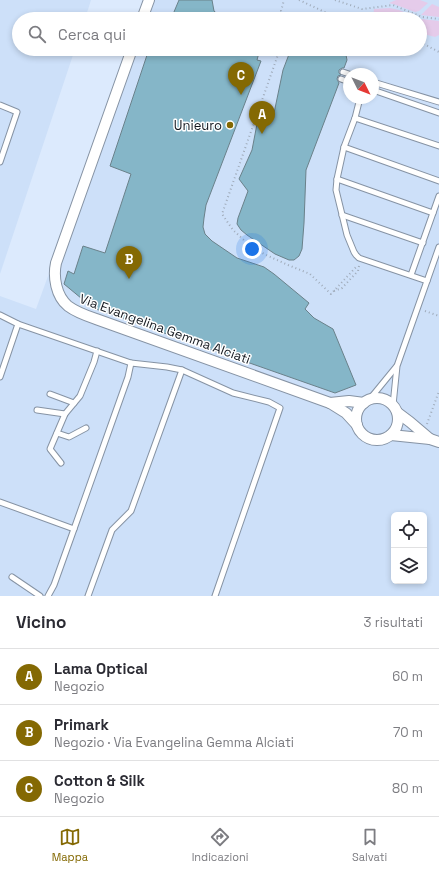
<!DOCTYPE html>
<html lang="it">
<meta charset="utf-8">
<style>
:root{--surface:#fff;--page:#f2f2f3;--text:#2b2b33;--muted:#7c7c81;--line:#e1e1e2;--accent:#846903}
body{margin:0;font-family:"Space Grotesk",sans-serif;background:var(--page);color:var(--text)}
.controls{position:absolute;right:12px;bottom:12px;display:grid;overflow:hidden;border-radius:6px;box-shadow:0 2px 6px #0003}
.controls button{width:36px;height:36px;display:grid;place-items:center;padding:0;border:0;border-bottom:1px solid var(--line);background:var(--surface);color:var(--text);font:20px sans-serif}
.compass{position:absolute;left:343px;top:68px;width:36px;height:36px;border-radius:50%;background:var(--surface);box-shadow:0 2px 6px #0003;rotate:132deg}
.you{position:absolute;left:252px;top:249px;width:14px;height:14px;margin:-10px;border:3px solid #fff;border-radius:50%;background:#1a73e8;box-shadow:0 0 0 6px #1a73e833}
.badge{display:grid;place-items:center;width:26px;height:26px;border-radius:50%;background:var(--accent);color:#fff;font-size:13px;font-weight:700}
.pin{position:absolute;translate:-50% -33px;filter:drop-shadow(0 1px 2px #0008)}
.pin::after{content:'';position:absolute;top:21px;width:14px;height:12px;background:inherit;clip-path:polygon(0 0,100% 0,50% 100%)}
.list{margin:0;padding:0;list-style:none}
h2{display:flex;justify-content:space-between;align-items:center;height:52px;margin:0;padding:0 16px;font-size:17px}
h2 small{font-size:13px;font-weight:400;color:var(--muted)}
.list li{display:grid;grid-template-columns:26px 1fr auto;gap:12px;align-items:center;box-sizing:border-box;height:56px;padding:0 16px;border-top:1px solid var(--line)}
.list b{display:block;font-size:15px;white-space:nowrap}
.list p{margin:0;font-size:13px;white-space:nowrap;color:var(--muted)}
.list em{font-size:13px;font-style:normal;color:var(--muted)}
.icon{flex:none;width:22px;height:22px;fill:none;stroke:currentColor;stroke-width:2;stroke-linecap:round;stroke-linejoin:round}
.map{position:relative;flex:none;width:439px;height:596px;overflow:hidden}
.search{position:absolute;background:var(--surface);box-shadow:0 2px 6px #0003;left:12px;right:12px;top:12px;height:44px;display:flex;align-items:center;gap:10px;box-sizing:border-box;padding:0 14px;border-radius:22px;color:var(--muted);font-size:15px}
.sheet{height:220px;background:var(--surface)}
nav{display:flex;justify-content:space-around;align-items:center;box-sizing:border-box;height:56px;border-top:1px solid var(--line);background:var(--surface);font-size:11px;color:var(--muted)}
nav a{display:grid;justify-items:center;gap:2px}
nav .on{color:var(--accent)}
.map>svg:first-child{display:block}
</style>
<div class="map">
<svg width="439" height="596" viewBox="0 0 439 596">
<rect width="100%" height="100%" fill="#dceafd"/>
<g fill="#cde0f9" fill-rule="evenodd">
<polygon points="0,0 91,0 85,19 19,19 19,49 75,49 0,274"/>
<path d="M149,0h290v596h-439v-300l36,13 95,-260h289v-30h-278zM349,74h24v24h-24zM394,515h30v66h-30z"/>
</g>
<g fill="#e5cbea">
<polygon points="396,0 420,0 428,3 419,11 415,12 396,5 389,3"/>
<polygon points="432,4 439,7 439,17 421,15"/>
<polygon points="390,8 399,10 416,17 417,19 379,19 373,17 374,9"/>
<polygon points="422,19 439,21 439,35 435,37 420,33 420,20"/>
</g>
<g fill="#85b6c8" stroke="#6a818a">
<polygon points="179,0 212,0 214,11 223,19 171,19"/>
<polygon points="160,49 260,49 257,60 261,61 206,205 204,218 203,227 205,234 212,241 237,258 264,267 274,274 309,303 305,309 314,318 333,329 356,385 335,393 93,308 64,284 68,271 74,274 83,246 105,253 131,174 110,166 148,52 157,55"/>
<polygon points="291,49 328,49 341,52 346,55 347,60 344,68 342,68 339,70 339,73 341,75 338,76 337,79 339,83 306,170 304,223 302,249 299,256 294,260 289,260 275,254 247,235 241,230 237,224 238,218 248,191 239,179 252,150 257,124 273,118 283,70"/>
</g>
<g fill="none" stroke-linecap="round" stroke-linejoin="round">
<g stroke="#8693a4" stroke-width="7">
<g id="lane">
<polyline points="343,72 349,74"/>
<polyline points="341,79 349,82"/>
<polyline points="373,82 439,102"/>
<polyline points="373,90 439,113"/>
<polyline points="360,98 355,118 344,147 337,179 336,190 347,235 354,252 356,255 359,258 427,281"/>
<polyline points="0,105 17,112 0,162"/>
<polyline points="355,118 439,146"/>
<polyline points="344,147 439,181"/>
<polyline points="337,179 433,213"/>
<polyline points="342,215 423,243"/>
<polyline points="411,275 439,196"/>
<polyline points="0,315 18,324 0,377"/>
<polyline points="18,324 131,363"/>
<polyline points="182,370 233,393 269,402 280,408 215,596"/>
<polyline points="50,394 74,403"/>
<polyline points="369,400 396,367"/>
<polyline points="393,405 397,366 439,247"/>
<polyline points="37,410 65,414"/>
<polyline points="57,433 69,437 86,428"/>
<polyline points="61,463 50,449 65,414 80,396 94,362 97,351"/>
<polyline points="0,502 74,529 128,377 131,363 167,367 182,370 131,511 112,530 88,596"/>
<polyline points="12,577 40,596"/>
<polyline points="48,596 54,585 74,529"/>
</g>
</g>
<g stroke="#8693a4" stroke-width="12">
<g id="street">
<polyline points="142,19 149,0"/>
<path d="M132,49l-76,214c-3,14 0,33 12,43 8,6 19,10 28,13l234,84 16,10 11,12"/>
<circle cx="377" cy="419" r="21"/>
<polyline points="330,403 349,401 364,403"/>
<polyline points="398,413 410,422 430,439"/>
<polyline points="391,435 430,439 439,442"/>
</g>
</g>
<g stroke="#9faab9" stroke-width="2" stroke-dasharray="1 3" stroke-linecap="butt">
<polyline points="299,0 329,14 344,19"/>
<polyline points="335,0 362,9 378,7 393,5 422,17 439,19"/>
<polyline points="283,19 281,11 284,0"/>
<polyline points="420,42 439,52"/>
<polyline points="280,49 222,214 233,230 246,242 264,254 288,265 310,274 331,294 357,266"/>
<polyline points="334,291 342,288 358,271 359,266"/>
<polyline points="425,311 439,316"/>
<polyline points="427,424 439,391"/>
</g>
<use href="#lane" stroke="#fff" stroke-width="5"/>
<use href="#street" stroke="#fff" stroke-width="10"/>
</g>
<circle fill="#846903" stroke="#fff" stroke-width="1.5" cx="230" cy="125" r="4"/>
<g text-anchor="middle" dominant-baseline="central" stroke-width="3" stroke-linejoin="round" paint-order="stroke">
<g font-size="13" fill="#13181f" stroke="#fff" text-anchor="end">
<text x="222" y="125">Unieuro</text>
</g>
<g font-size="13" fill="#13181f" stroke="#fff">
<text transform="translate(165 329) rotate(20)">Via Evangelina Gemma Alciati</text>
</g>
</g>
</svg>
<div class="controls">
<button><svg class="icon" aria-label="locate" viewBox="0 0 24 24"><circle cx="12" cy="12" r="6"/><path d="M12 2v4M12 18v4M2 12h4M18 12h4"/></svg></button>
<button><svg class="icon" aria-label="layers" viewBox="0 0 24 24"><path d="M12 4l9 5-9 5-9-5zM3 14l9 5 9-5"/></svg></button>
</div>
<svg class="compass" viewBox="-18 -18 36 36"><path d="M0-13l5 13h-10z" fill="#e53935"/><path d="M0 13l5-13h-10z" fill="#7c7c81"/></svg>
<div class="you"></div>
<div class="pin badge" style="left:262px;top:134px">A</div>
<div class="pin badge" style="left:129px;top:279px">B</div>
<div class="pin badge" style="left:241px;top:95px">C</div>
<div class="search"><svg class="icon" aria-label="search" viewBox="0 0 24 24"><circle cx="10" cy="10" r="6"/><path d="M15 15l6 6"/></svg>Cerca qui</div>
</div>
<section class="sheet">
<h2>Vicino<small>3 risultati</small></h2>
<ul class="list">
<li><span class="badge">A</span><div><b>Lama Optical</b><p>Negozio</p></div><em>60 m</em></li>
<li><span class="badge">B</span><div><b>Primark</b><p>Negozio · Via Evangelina Gemma Alciati</p></div><em>70 m</em></li>
<li><span class="badge">C</span><div><b>Cotton &amp; Silk</b><p>Negozio</p></div><em>80 m</em></li>
</ul>
</section>
<nav>
<a class="on"><svg class="icon" aria-label="map" viewBox="0 0 24 24"><path d="M3 6l6-2 6 2 6-2v14l-6 2-6-2-6 2zM9 4v14M15 6v14"/></svg>Mappa</a>
<a><svg class="icon" aria-label="directions" viewBox="0 0 24 24"><path d="M12 3l9 9-9 9-9-9zM9 14v-3h6M13 9l2 2-2 2"/></svg>Indicazioni</a>
<a><svg class="icon" aria-label="saved" viewBox="0 0 24 24"><path d="M7 4h10v16l-5-4-5 4z"/></svg>Salvati</a>
</nav>
